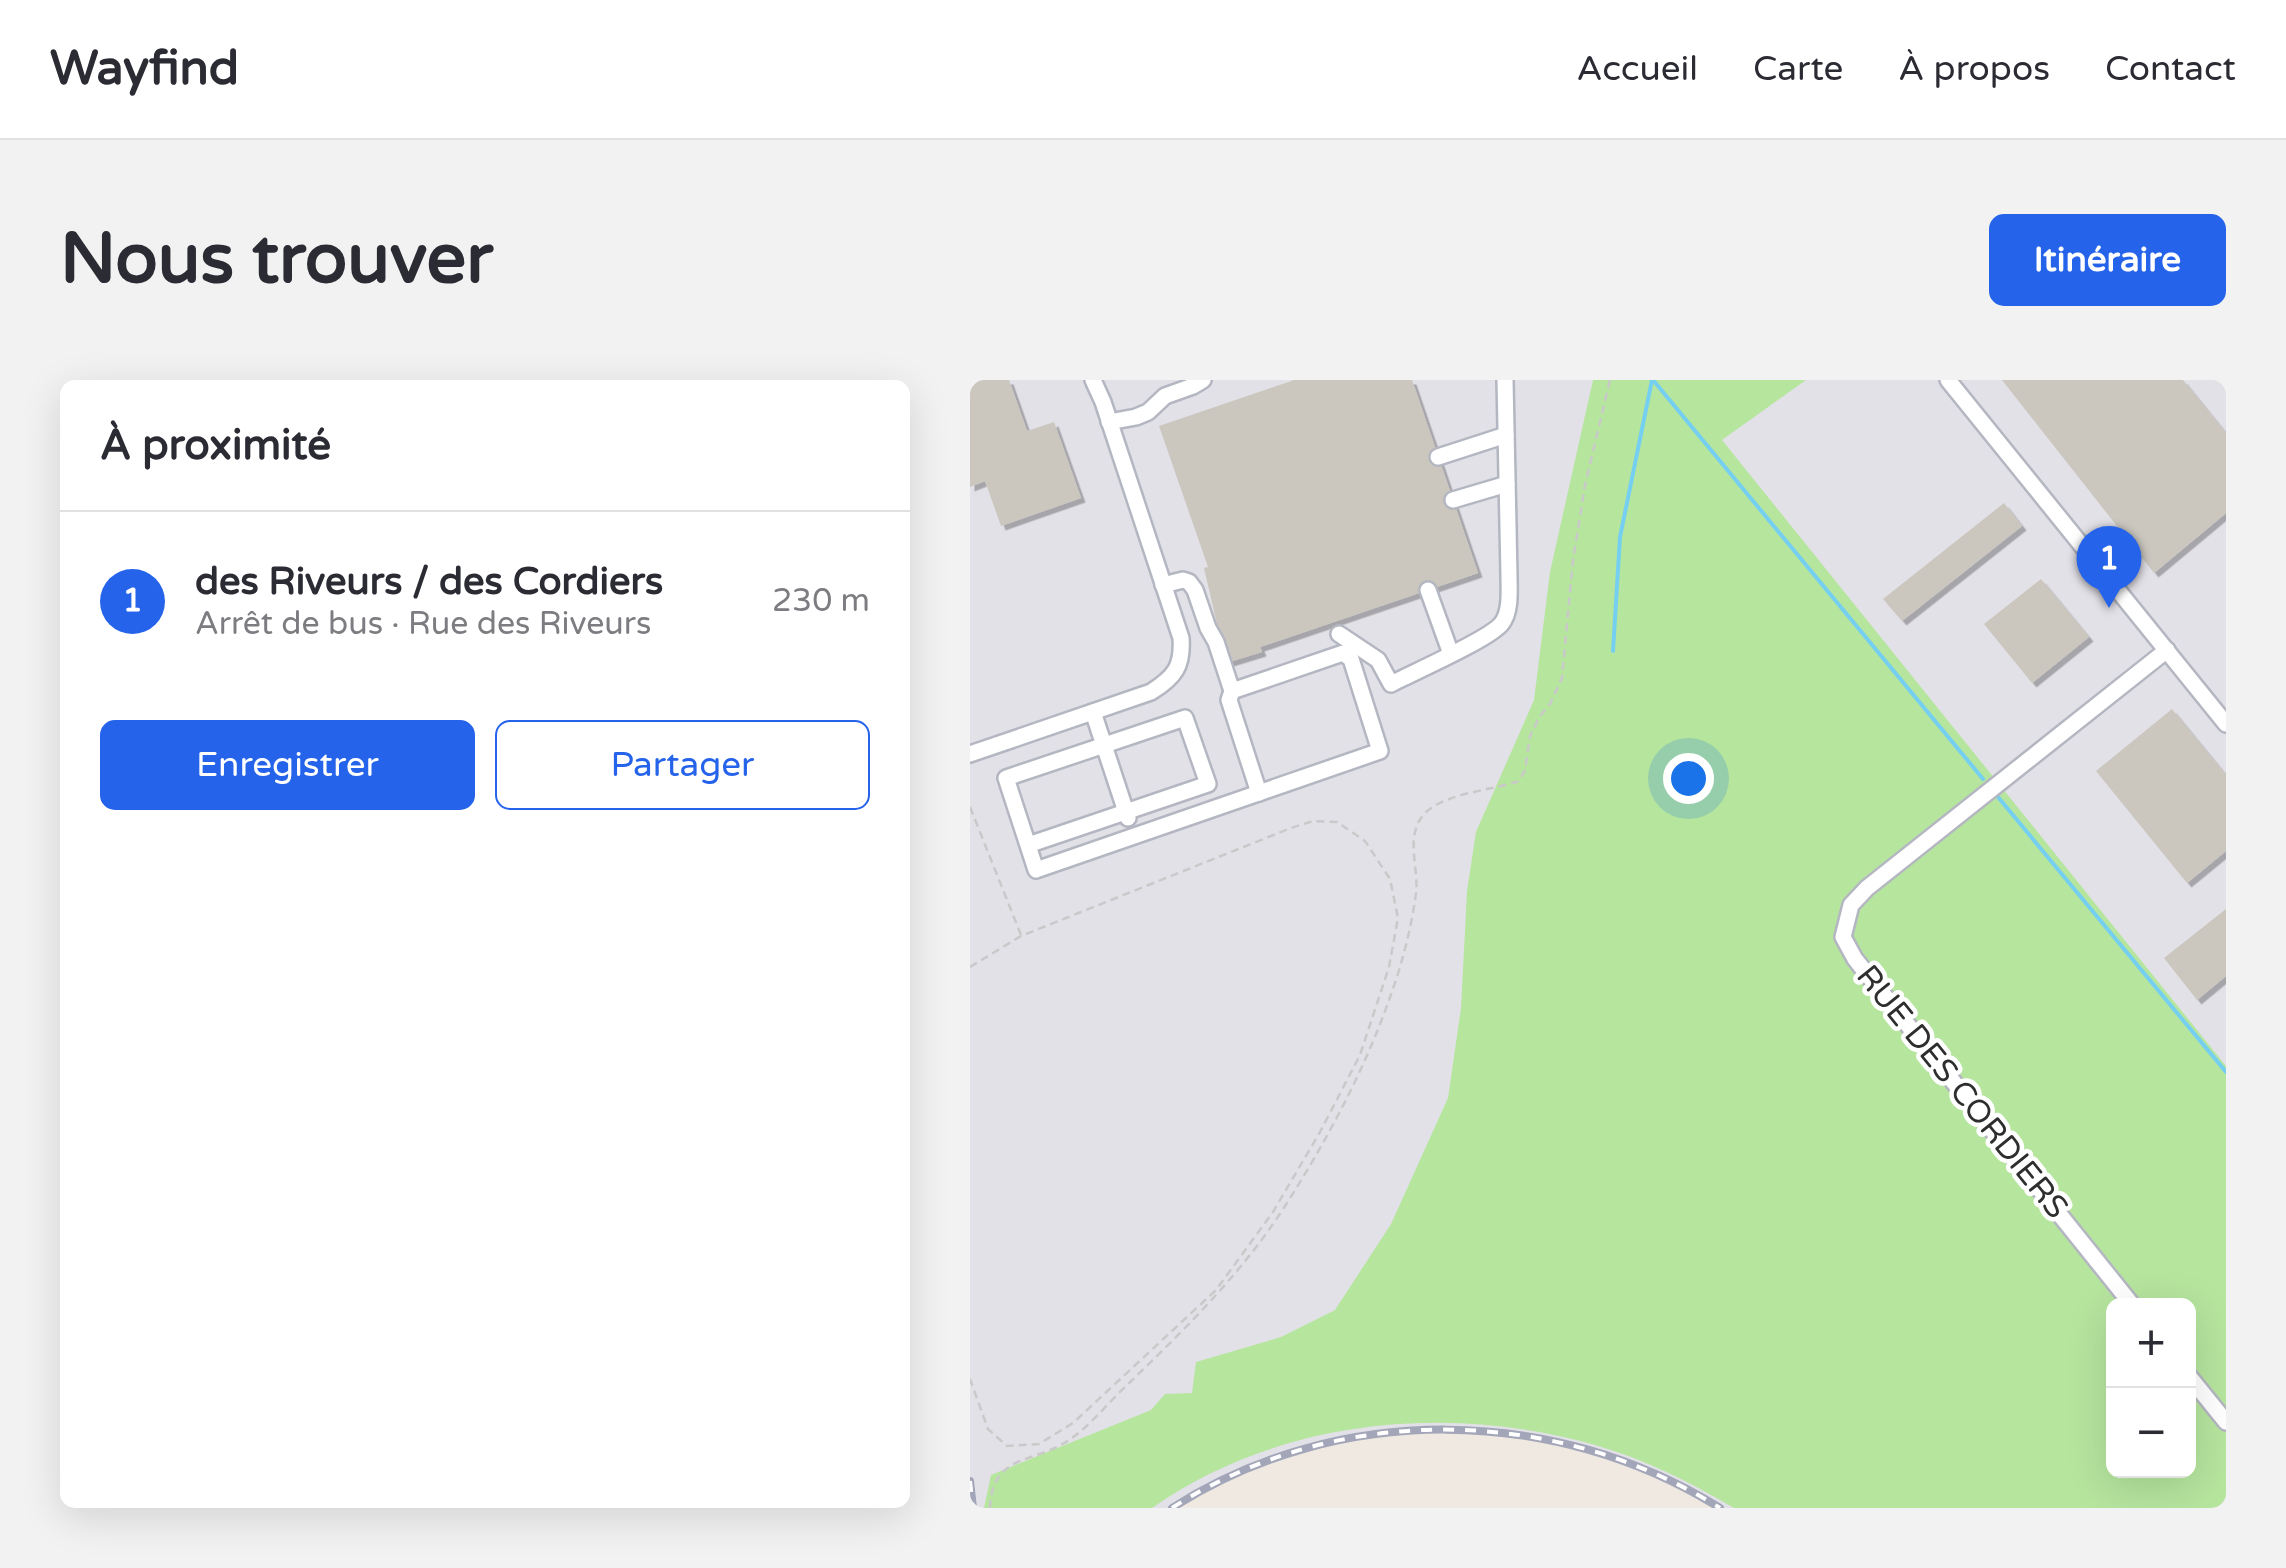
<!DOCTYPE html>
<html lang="fr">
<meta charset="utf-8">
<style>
:root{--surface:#fff;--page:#f2f2f3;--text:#2b2b33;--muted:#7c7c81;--line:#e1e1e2;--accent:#2563eb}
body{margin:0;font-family:"Varela Round",sans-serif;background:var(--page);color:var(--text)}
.controls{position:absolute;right:30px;bottom:30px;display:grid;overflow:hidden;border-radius:15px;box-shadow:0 10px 40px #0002}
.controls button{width:90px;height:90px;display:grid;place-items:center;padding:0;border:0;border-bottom:2px solid var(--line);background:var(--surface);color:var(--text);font:50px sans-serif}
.you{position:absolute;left:718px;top:398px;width:35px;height:35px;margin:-25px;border:8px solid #fff;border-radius:50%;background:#1a73e8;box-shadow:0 0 0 15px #1a73e833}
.badge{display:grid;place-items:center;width:65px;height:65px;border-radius:50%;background:var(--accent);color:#fff;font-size:32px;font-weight:700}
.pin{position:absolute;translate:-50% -82px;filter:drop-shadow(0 2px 5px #0008)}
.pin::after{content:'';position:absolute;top:52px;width:35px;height:30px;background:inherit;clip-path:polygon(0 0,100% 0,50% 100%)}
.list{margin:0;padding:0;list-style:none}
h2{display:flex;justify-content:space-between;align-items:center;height:130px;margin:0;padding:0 40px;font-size:42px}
h2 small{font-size:32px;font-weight:400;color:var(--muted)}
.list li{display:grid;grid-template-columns:65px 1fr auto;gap:30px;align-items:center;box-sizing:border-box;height:180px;padding:0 40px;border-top:2px solid var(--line)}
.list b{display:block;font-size:38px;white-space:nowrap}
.list p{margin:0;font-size:32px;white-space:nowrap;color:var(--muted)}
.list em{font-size:32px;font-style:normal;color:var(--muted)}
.actions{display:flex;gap:20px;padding:30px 40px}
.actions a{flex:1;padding:22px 0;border:2px solid var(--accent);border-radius:15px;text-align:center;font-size:35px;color:var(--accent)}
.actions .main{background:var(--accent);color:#fff}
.map{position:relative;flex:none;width:1256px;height:1128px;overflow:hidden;border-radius:15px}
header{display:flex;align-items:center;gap:60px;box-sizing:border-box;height:140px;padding:0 50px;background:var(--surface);border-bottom:2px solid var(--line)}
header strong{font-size:48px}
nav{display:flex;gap:55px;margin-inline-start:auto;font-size:35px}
.intro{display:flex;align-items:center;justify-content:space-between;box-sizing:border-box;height:240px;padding:0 60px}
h1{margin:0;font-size:70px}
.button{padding:25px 45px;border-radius:15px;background:var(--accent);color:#fff;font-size:35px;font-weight:700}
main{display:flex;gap:60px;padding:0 60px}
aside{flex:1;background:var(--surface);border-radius:15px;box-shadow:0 10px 40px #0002}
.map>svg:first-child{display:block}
</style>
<header>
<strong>Wayfind</strong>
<nav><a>Accueil</a><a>Carte</a><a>À propos</a><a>Contact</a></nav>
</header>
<div class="intro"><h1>Nous trouver</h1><a class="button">Itinéraire</a></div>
<main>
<aside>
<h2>À proximité<small></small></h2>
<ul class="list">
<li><span class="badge">1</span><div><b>des Riveurs / des Cordiers</b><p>Arrêt de bus · Rue des Riveurs</p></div><em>230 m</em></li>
</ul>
<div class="actions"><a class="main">Enregistrer</a><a>Partager</a></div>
</aside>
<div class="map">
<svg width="1256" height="1128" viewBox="0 0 1256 1128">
<defs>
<filter id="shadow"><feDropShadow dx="4.5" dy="4.5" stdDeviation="0" flood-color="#0004"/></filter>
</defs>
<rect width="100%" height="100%" fill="#efe9e1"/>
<path fill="#e3e1e8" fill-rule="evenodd" d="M0,0h1256v1128h-506l-57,-32 -78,-28 -66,-14 -78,-5 -44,2 -47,7 -43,11 -45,14 -36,14 -54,31h-202zM1144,926h74v164h-74z"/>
<path fill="#b6e59e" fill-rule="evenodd" d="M623,0h213l-84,60 504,626v442h-492c-44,-26 -90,-49 -139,-63 -146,-42 -317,-26 -443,63h-168l7,-33 160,-65 14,-16 27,-1 4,-31 85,-25 54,-27 56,-86 57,-126 13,-90 6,-117 9,-59 58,-132 16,-128zM1144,926h74v164h-74z"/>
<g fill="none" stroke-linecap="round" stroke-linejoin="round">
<g stroke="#75cff0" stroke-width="4">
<polyline points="683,0 1013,399"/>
<polyline points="643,271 650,157 682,0"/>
<polyline points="1028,417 1256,692"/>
</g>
</g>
<g fill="#cbc7bf" filter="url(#shadow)">
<polygon points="0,0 39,0 57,51 84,42 111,118 31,146 15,101 0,107"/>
<polygon points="324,0 442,0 508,193 290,267 292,272 256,283 234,188 238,187 189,46"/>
<polygon points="1032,0 1213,0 1256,53 1256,133 1184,193"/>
<polygon points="1034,123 1052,146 932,241 913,219"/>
<polygon points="1071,199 1119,257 1062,303 1014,244"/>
<polygon points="1202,329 1256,395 1256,471 1217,503 1126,391"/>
<polygon points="1256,529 1256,596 1227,620 1194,578"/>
</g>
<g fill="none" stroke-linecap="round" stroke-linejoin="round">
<g stroke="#b4b7c1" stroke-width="20">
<g id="minor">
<polyline points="978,0 1256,344"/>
<polyline points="139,42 166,37 178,32 195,16 223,6 233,0"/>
<polyline points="468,77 536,55"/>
<polyline points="483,120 537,104"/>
<polyline points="458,210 481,274"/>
<path d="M369,254l39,26 13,24c21,-11 101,-46 111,-61 9,-12 7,-32 7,-47l-4,-196"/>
<polyline points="262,311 259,320 289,413"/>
<polyline points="123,332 158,438"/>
<path d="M0,374l181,-62c24,-15 32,-26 30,-54l-78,-236 -10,-22"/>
<polyline points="58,465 238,404 215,338 36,398 66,490 410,371 381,279 373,273 262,311 246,262 238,248 225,210 219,202 213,200 193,205"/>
<polyline points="1163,926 885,579 873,557 881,525 897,508 1197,270"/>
<polyline points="1218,995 1256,1042"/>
</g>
</g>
<g stroke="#c9c9c9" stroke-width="2.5" stroke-dasharray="8 5" stroke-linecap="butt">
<polyline points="0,427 51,555"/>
<polyline points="0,587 51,556 321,448 343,441 367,442 395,461 420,499 428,538 419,587 390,675 350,752 303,832 246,910 103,1043 69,1064 37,1066 18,1049 0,999"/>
<path d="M20,1128c2,-55 44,-44 79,-68 20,-13 37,-35 55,-52 58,-56 117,-113 161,-182 48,-75 89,-154 115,-239 7,-24 13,-50 16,-74 3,-24 -10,-53 5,-75 17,-25 70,-27 98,-37l6,-11 5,-34 10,-20 10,-12 12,-26 11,-118 12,-75 25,-105"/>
</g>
<use href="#minor" stroke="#fff" stroke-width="15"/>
<g stroke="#a3a6b8" stroke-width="8">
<g id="rail">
<polyline points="0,1101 3,1128"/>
<path d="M202,1128c165,-106 383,-103 548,0"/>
</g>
</g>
<use href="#rail" stroke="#fff" stroke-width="4" stroke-dasharray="11" stroke-linecap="butt"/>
</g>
<g text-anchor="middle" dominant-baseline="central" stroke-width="9" stroke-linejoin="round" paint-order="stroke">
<g font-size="32" fill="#2e2e2e" stroke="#fff">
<text transform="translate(992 712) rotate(51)">RUE DES CORDIERS</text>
</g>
</g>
</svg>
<div class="controls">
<button>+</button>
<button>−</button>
</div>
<div class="you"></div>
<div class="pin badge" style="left:1139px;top:228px">1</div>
</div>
</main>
